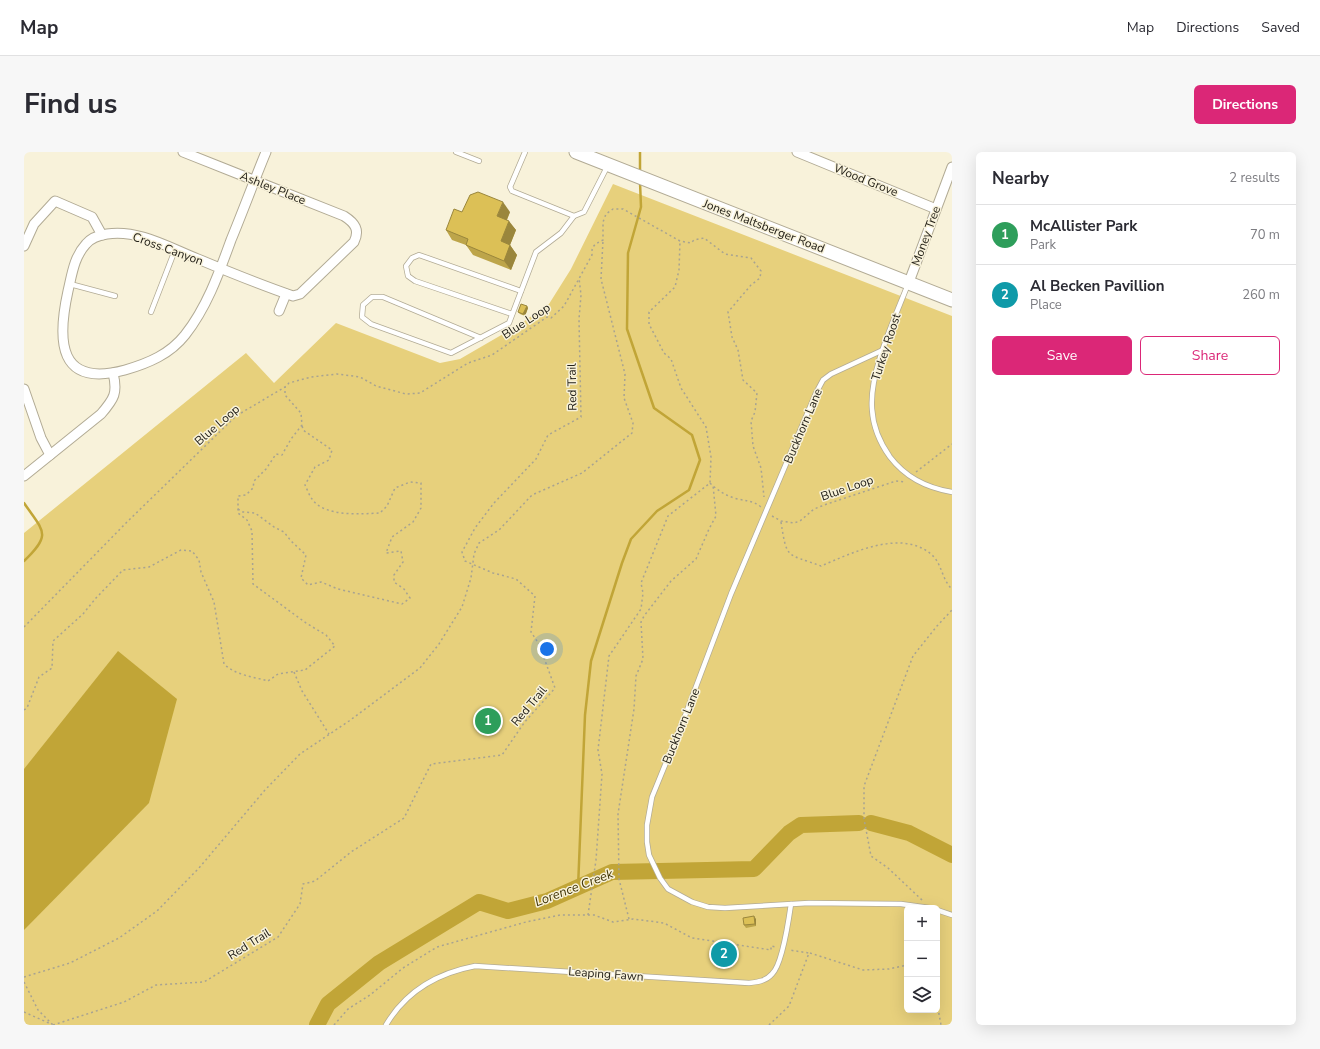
<!DOCTYPE html>
<meta charset="utf-8">
<style>
:root{--surface:#fff;--page:#f7f7f7;--text:#2b2b33;--muted:#7c7c81;--line:#e1e1e2;--accent:#db2777}
body{margin:0;font-family:"Nunito Sans",sans-serif;background:var(--page);color:var(--text)}
.controls{position:absolute;right:12px;bottom:12px;display:grid;overflow:hidden;border-radius:6px;box-shadow:0 4px 16px #0002}
.controls button{width:36px;height:36px;display:grid;place-items:center;padding:0;border:0;border-bottom:1px solid var(--line);background:var(--surface);color:var(--text);font:20px sans-serif}
.you{position:absolute;left:523px;top:497px;width:14px;height:14px;margin:-10px;border:3px solid #fff;border-radius:50%;background:#1a73e8;box-shadow:0 0 0 6px #1a73e833}
.badge{display:grid;place-items:center;width:26px;height:26px;border-radius:50%;background:var(--accent);color:#fff;font-size:13px;font-weight:700}
.pin{position:absolute;translate:-50% -50%;border:2px solid #fff;box-shadow:0 1px 4px #0006}
.list{margin:0;padding:0;list-style:none}
h2{display:flex;justify-content:space-between;align-items:center;height:52px;margin:0;padding:0 16px;font-size:17px}
h2 small{font-size:13px;font-weight:400;color:var(--muted)}
.list li{display:grid;grid-template-columns:26px 1fr auto;gap:12px;align-items:center;box-sizing:border-box;height:60px;padding:0 16px;border-top:1px solid var(--line)}
.list b{display:block;font-size:15px;white-space:nowrap}
.list p{margin:0;font-size:13px;white-space:nowrap;color:var(--muted)}
.list em{font-size:13px;font-style:normal;color:var(--muted)}
.actions{display:flex;gap:8px;padding:12px 16px}
.actions a{flex:1;padding:9px 0;border:1px solid var(--accent);border-radius:6px;text-align:center;font-size:14px;color:var(--accent)}
.actions .main{background:var(--accent);color:#fff}
.icon{flex:none;width:22px;height:22px;fill:none;stroke:currentColor;stroke-width:2;stroke-linecap:round;stroke-linejoin:round}
.map{position:relative;flex:none;width:928px;height:873px;overflow:hidden;border-radius:6px}
header{display:flex;align-items:center;gap:24px;box-sizing:border-box;height:56px;padding:0 20px;background:var(--surface);border-bottom:1px solid var(--line)}
header strong{font-size:19px}
nav{display:flex;gap:22px;margin-inline-start:auto;font-size:14px}
.intro{display:flex;align-items:center;justify-content:space-between;box-sizing:border-box;height:96px;padding:0 24px}
h1{margin:0;font-size:28px}
.button{padding:10px 18px;border-radius:6px;background:var(--accent);color:#fff;font-size:14px;font-weight:700}
main{display:flex;gap:24px;padding:0 24px}
aside{flex:1;background:var(--surface);border-radius:6px;box-shadow:0 4px 16px #0002}
.map>svg:first-child{display:block}
</style>
<header>
<strong>Map</strong>
<nav><a>Map</a><a>Directions</a><a>Saved</a></nav>
</header>
<div class="intro"><h1>Find us</h1><a class="button">Directions</a></div>
<main>
<div class="map">
<svg width="928" height="873" viewBox="0 0 928 873">
<rect width="100%" height="100%" fill="#f8f2da"/>
<path fill="#e7d07c" fill-rule="evenodd" d="M589,32l339,132v709h-928v-492l222,-180 28,30 62,-60 104,40 20,-4 57,-33 32,-22 22,-35zM883,756h30v102h-30z"/>
<polygon fill="#c1a537" points="94,499 153,547 125,651 0,778 0,617"/>
<g fill="none" stroke-linecap="round" stroke-linejoin="round">
<g stroke="#c1a537" stroke-width="2.5">
<polyline points="616,0 616,21"/>
<path d="M0,351c20,29 28,31 0,58"/>
<polyline points="554,736 561,563 567,509 598,411 607,387 633,359 665,338 676,308 668,283 630,256 603,177 604,101 617,55 616,30"/>
</g>
<g stroke="#c1a537" stroke-width="16">
<polyline points="847,671 885,681 928,703"/>
<polyline points="293,873 304,852 355,811 455,750 484,759 523,749 588,720 730,717 765,681 777,673 835,671"/>
</g>
<g stroke="#b2ab95" stroke-width="6">
<g id="lane">
<polyline points="432,0 455,9"/>
<polyline points="501,0 486,35 488,39 550,64"/>
<polyline points="46,132 91,144"/>
<path d="M884,132c-13,34 -39,88 -36,125 1,17 8,34 18,48 16,21 37,31 62,35"/>
<polyline points="127,160 151,98"/>
<polyline points="488,162 391,129 384,124 382,114 388,106 395,103 497,139"/>
<polyline points="457,186 359,145 348,145 339,153 338,165 347,172 427,201 485,171 512,100 537,81 550,64 560,60 583,15"/>
<polyline points="859,198 807,222 799,228 792,241 707,442 659,569 628,645 623,673 623,690 625,703 636,726 644,737 668,750 684,755 701,756 785,751 877,752 906,756"/>
<polyline points="913,758 928,763"/>
<path d="M362,873c20,-34 52,-52 89,-59l274,17c9,-1 17,-2 23,-9 10,-9 17,-56 19,-70"/>
</g>
</g>
<g stroke="#b2ab95" stroke-width="11">
<g id="street">
<path d="M159,0l161,64c11,7 16,14 10,26l-54,52 -7,2c-32,-11 -64,-24 -95,-37 -28,-11 -60,-30 -91,-25 -7,1 -16,4 -21,10 -12,13 -14,30 -18,47 -11,50 -10,97 57,79 24,-7 45,-16 60,-35 22,-28 34,-62 46,-95 12,-29 23,-59 35,-88"/>
<polyline points="773,0 912,57"/>
<polyline points="0,94 10,72 31,49 68,65 78,83"/>
<polyline points="885,130 928,15"/>
<polyline points="255,159 262,142"/>
<polyline points="0,237 17,286 26,303"/>
<path d="M0,324l77,-62c13,-15 17,-21 12,-41"/>
</g>
</g>
<g stroke="#b2ab95" stroke-width="15">
<polyline id="secondary" points="552,0 928,148"/>
</g>
<g stroke="#a8a391" stroke-width="1.5" stroke-dasharray="2 3" stroke-linecap="butt">
<polyline points="892,320 928,292"/>
<path d="M686,331c7,7 15,12 24,15 10,3 19,2 27,9"/>
<path d="M214,357l5,3 12,1 19,14 10,5 7,9 15,14 -5,23 7,7 13,-3 17,7 64,15 8,-6 -6,-9 -10,-7v-7l9,-13 -2,-11 -15,2 6,-16 21,-15 8,-14v-25l-11,-1 -15,6 -8,18 -7,7c-19,1 -56,4 -68,-14 -3,-4 -5,-10 -7,-14l10,-18 14,-7 3,-10 -29,-20 -1,-5"/>
<polyline points="748,364 757,369 770,371 776,369 790,357 803,352 872,329 882,330"/>
<path d="M757,370c6,38 5,31 40,44 31,-13 81,-38 111,-11 10,9 10,25 20,34"/>
<path d="M0,475l103,-105 109,-106 49,-29 4,-4 22,-6 26,-3 23,3 16,9 30,8 14,-1 48,-30 24,-8 55,-38 4,1 13,-12 28,-51c-1,-9 3,-11 11,-15v-18l3,-8 7,-5h10l57,32 11,2 3,-3 10,-2 21,16 26,4 10,13 -1,7 -9,7 -23,27 4,25 6,13 5,30 14,13 -2,19 -4,9 2,25 8,22 3,29"/>
<polyline points="270,520 278,539 305,582"/>
<path d="M0,558l3,-2 12,-31 13,-9 1,-27 30,-27 13,-16 27,-28 26,-3 32,-17 11,1 7,9 2,12 13,30 10,62c11,11 30,13 44,17l10,-7 27,-4 30,-24 -9,-11 -20,-12 -53,-39 -1,-53 -5,-11 -9,-7v-17l8,-1 7,-7 1,-7 12,-12 10,-15 6,1 9,-16 11,-14 -1,-12 -16,-18v-8"/>
<polyline points="898,748 864,716 847,704 840,667 840,634 889,504 913,474 928,458"/>
<polyline points="564,763 572,708 578,622 574,598 585,504 617,457 619,441 617,431 644,364 686,331 687,305 682,275 657,236 647,207 640,201 625,172 625,160 651,135 655,118 656,89"/>
<polyline points="605,767 595,727 594,662 610,557 612,524 619,507 617,470 620,464 647,429 672,407 685,377 692,364 689,333"/>
<polyline points="786,801 839,818 865,817 883,813"/>
<polyline points="0,825 46,811 95,786 133,759 175,716 241,638 276,602 325,569 396,516 415,492 438,455 447,426 450,402 455,391 475,378 508,343 558,321 608,281 609,271 600,246 601,222 577,127 579,88"/>
<polyline points="0,830 14,858 29,873"/>
<polyline points="913,851 917,873"/>
<polyline points="0,860 27,872"/>
<polyline points="29,873 100,850 132,833 180,830 254,785 276,752 279,732 291,729 327,700 380,666 407,612 478,603 500,571 531,536 515,492 507,480 511,444 492,427 469,421 441,409 438,400 451,376 470,351 512,307 524,283 557,265 555,167 557,143 555,126"/>
<polyline points="310,873 324,857 346,843 379,816 413,795 502,770 536,763 570,763 589,770 609,767 640,771 668,786 747,798 747,794 752,795"/>
<polyline points="745,873 765,854 785,801 765,798"/>
</g>
<use href="#lane" stroke="#fff" stroke-width="4.5"/>
<use href="#street" stroke="#fff" stroke-width="9"/>
<use href="#secondary" stroke="#fff" stroke-width="13"/>
</g>
<g fill="#bda54a">
<polygon points="486,60 483,68 492,78 486,93 493,103 487,118 449,103 442,93 428,88 422,78"/>
<polygon points="503,154 504,156 501,164 496,162 494,160"/>
<polygon points="732,767 732,774 722,776 720,773"/>
<polygon points="710,796 709,810 689,808 688,805"/>
</g>
<g fill="#9a863c">
<polygon points="479,50 486,60 480,74 473,64"/>
<polygon points="485,69 492,78 486,93 493,103 487,118 480,109 477,89"/>
<polygon points="503,154 504,156 501,164 499,162"/>
<polygon points="730,764 732,767 732,774 731,772"/>
<polygon points="708,793 710,796 709,810 707,807"/>
</g>
<g fill="#dcc056" stroke="#9a863c">
<polygon points="454,40 479,50 473,64 485,69 477,89 486,93 480,109 442,93 444,87 422,78 430,57 438,60 446,43"/>
<polygon points="497,152 503,154 499,162 494,160"/>
<polygon points="730,764 731,772 720,773 719,766"/>
<polygon points="689,792 708,793 707,807 688,805"/>
</g>
<g text-anchor="middle" dominant-baseline="central" stroke-width="3" stroke-linejoin="round" paint-order="stroke">
<g font-size="12" fill="#242119" stroke="#f8f2da">
<text transform="translate(842 28) rotate(22)">Wood Grove</text>
<text transform="translate(249 36) rotate(22)">Ashley Place</text>
<text transform="translate(740 74) rotate(21)">Jones Maltsberger Road</text>
<text transform="translate(902 84) rotate(-70)">Money Tree</text>
<text transform="translate(144 97) rotate(20)">Cross Canyon</text>
<text transform="translate(502 169) rotate(-33)">Blue Loop</text>
<text transform="translate(862 195) rotate(-72)">Turkey Roost</text>
<text transform="translate(548 235) rotate(-91)">Red Trail</text>
<text transform="translate(193 273) rotate(-41)">Blue Loop</text>
<text transform="translate(779 274) rotate(-67)">Buckhorn Lane</text>
<text transform="translate(823 336) rotate(-19)">Blue Loop</text>
<text transform="translate(505 554) rotate(-50)">Red Trail</text>
<text transform="translate(657 574) rotate(-68)">Buckhorn Lane</text>
<text transform="translate(225 792) rotate(-32)">Red Trail</text>
<text transform="translate(582 822) rotate(4)">Leaping Fawn</text>
</g>
<g font-size="13" font-style="italic" fill="#423607" stroke="#f8f2da">
<text transform="translate(550 736) rotate(-21)">Lorence Creek</text>
</g>
</g>
</svg>
<div class="controls">
<button>+</button>
<button>−</button>
<button><svg class="icon" aria-label="layers" viewBox="0 0 24 24"><path d="M12 4l9 5-9 5-9-5zM3 14l9 5 9-5"/></svg></button>
</div>
<div class="you"></div>
<div class="pin badge" style="left:464px;top:569px;background:#2e9e5b">1</div>
<div class="pin badge" style="left:700px;top:802px;background:#0f9aa8">2</div>
</div>
<aside>
<h2>Nearby<small>2 results</small></h2>
<ul class="list">
<li><span class="badge" style="background:#2e9e5b">1</span><div><b>McAllister Park</b><p>Park</p></div><em>70 m</em></li>
<li><span class="badge" style="background:#0f9aa8">2</span><div><b>Al Becken Pavillion</b><p>Place</p></div><em>260 m</em></li>
</ul>
<div class="actions"><a class="main">Save</a><a>Share</a></div>
</aside>
</main>
